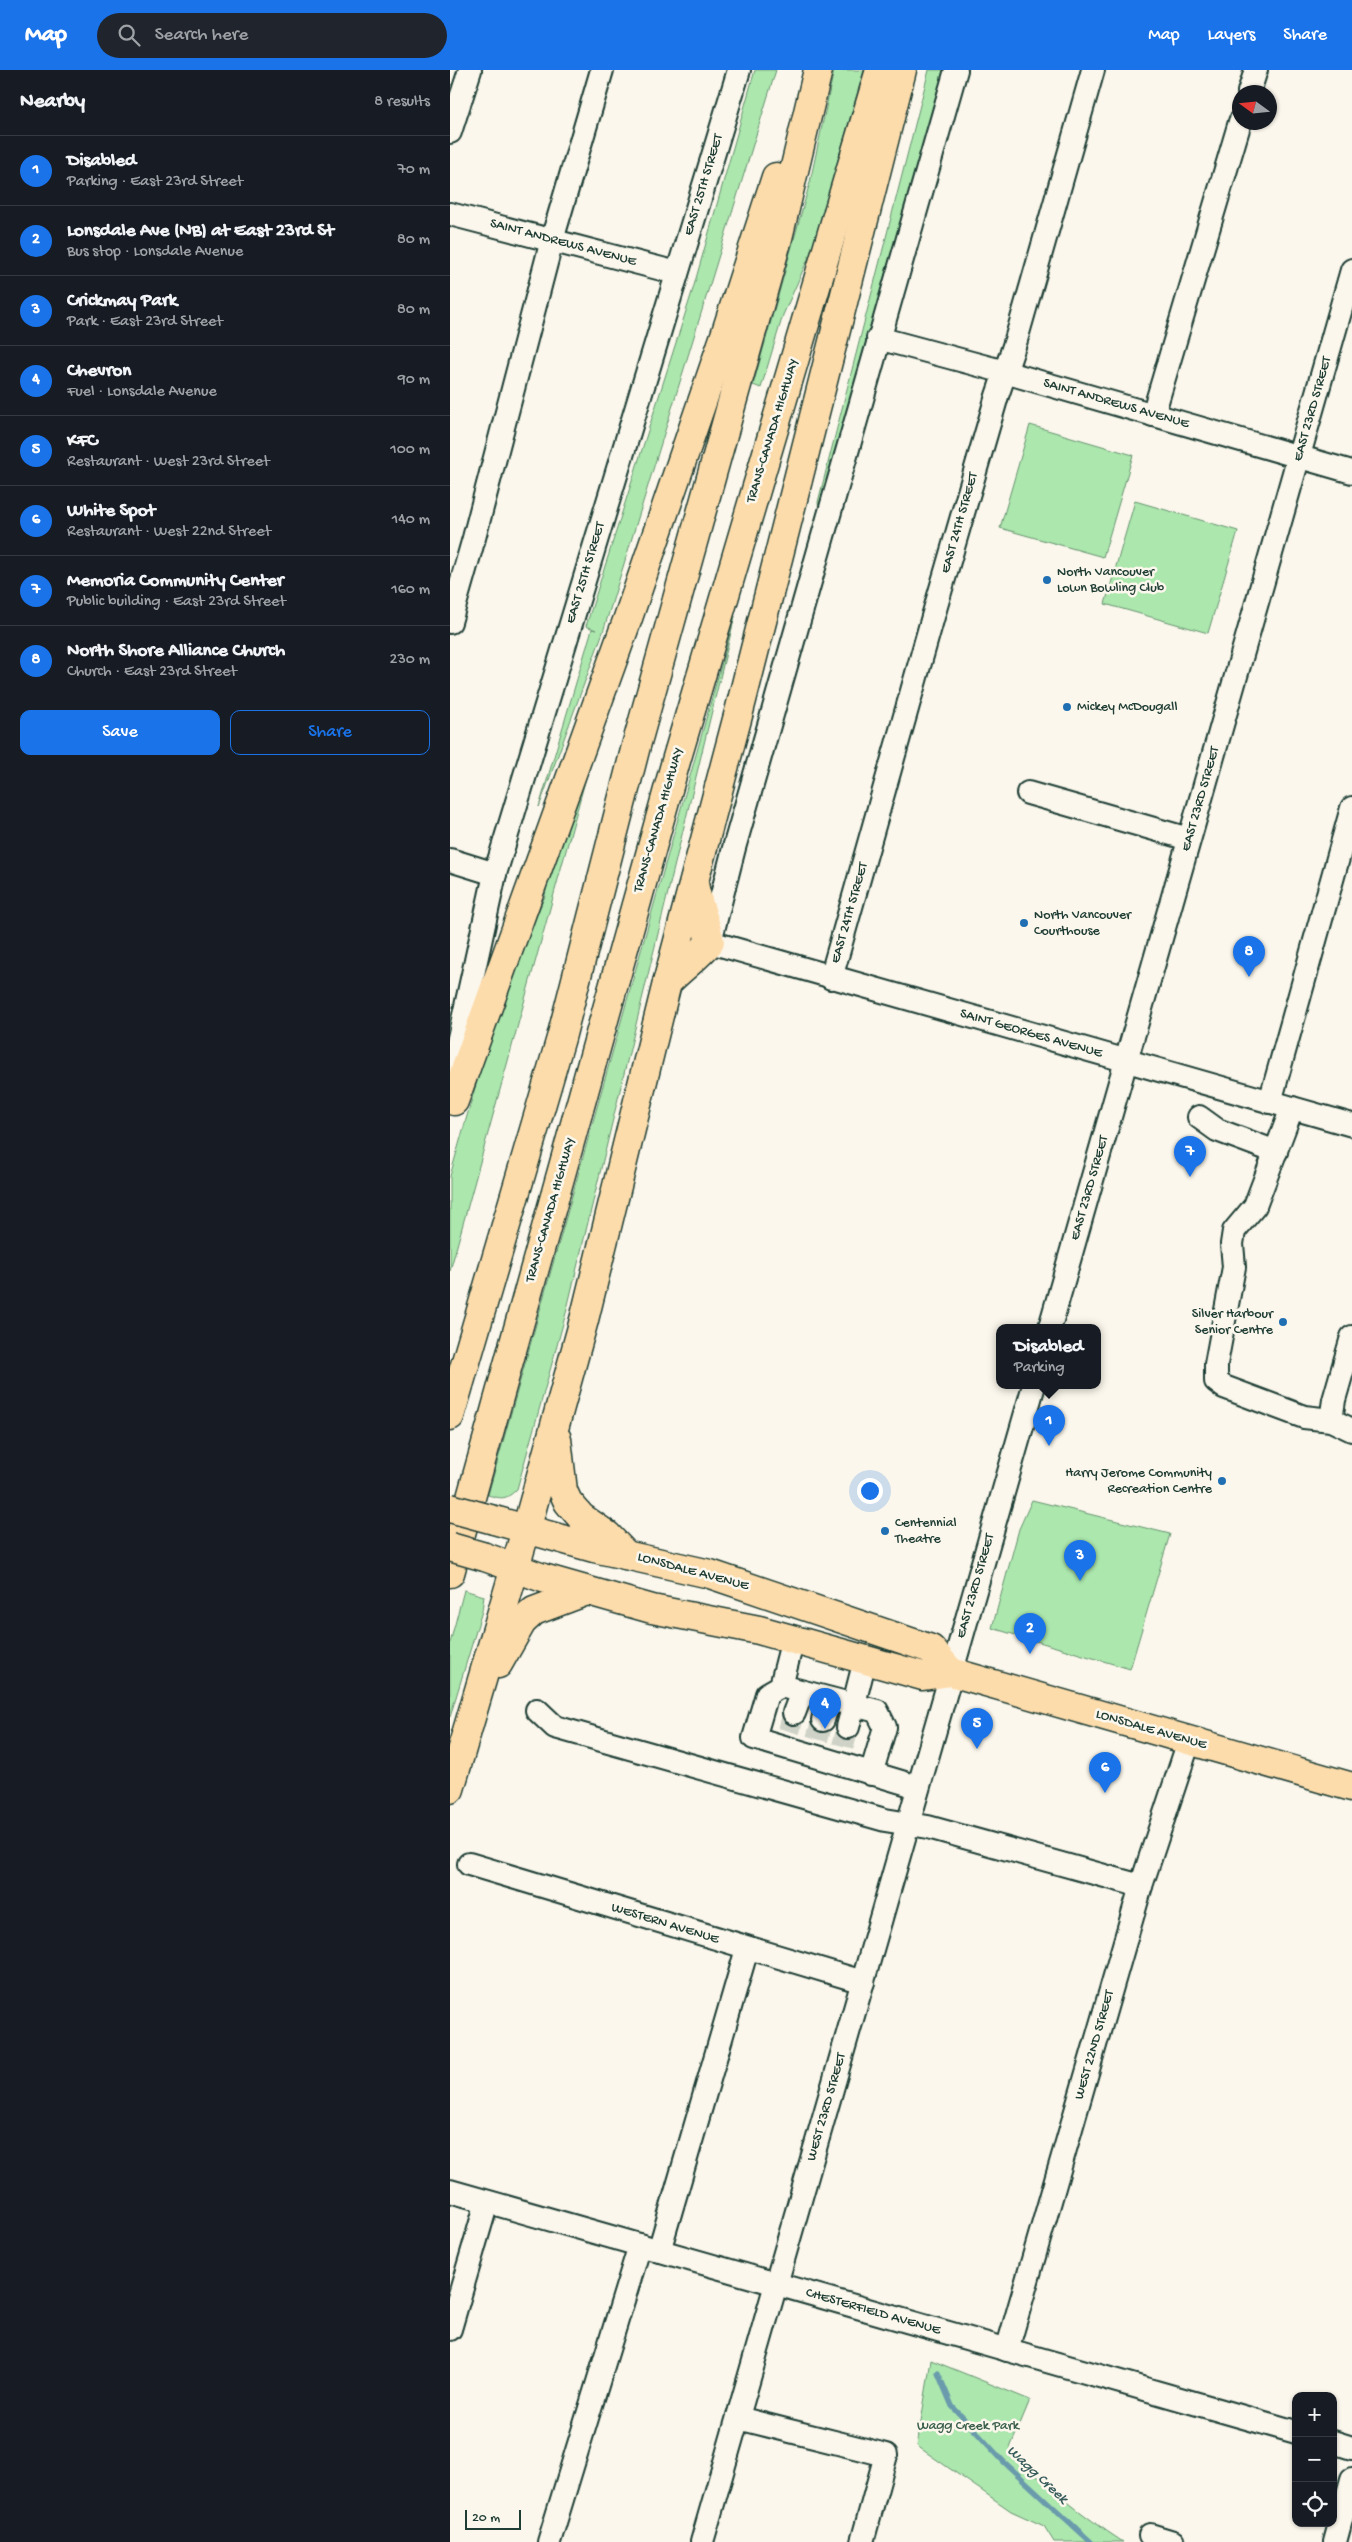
<!DOCTYPE html>
<meta charset="utf-8">
<style>
:root{--surface:#171b24;--page:#20242c;--text:#f1f3f6;--muted:#9ea1a6;--line:#363941;--accent:#1a73e8}
body{margin:0;font-family:"Gochi Hand",sans-serif;background:var(--page);color:var(--text)}
.controls{position:absolute;right:15px;bottom:15px;display:grid;overflow:hidden;border-radius:10px;box-shadow:0 1px 4px #0004}
.controls button{width:45px;height:45px;display:grid;place-items:center;padding:0;border:0;border-bottom:1px solid var(--line);background:var(--surface);color:var(--text);font:25px sans-serif}
.compass{position:absolute;left:782px;top:15px;width:45px;height:45px;border-radius:50%;background:var(--surface);box-shadow:0 1px 4px #0004;rotate:285deg}
.scale{position:absolute;left:15px;bottom:12px;width:56px;box-sizing:border-box;padding-left:5px;border:2px solid #1f3d34;border-top:0;font-size:14px;line-height:18px;white-space:nowrap;color:#1f3d34;-webkit-text-stroke:4px #fbf7ec;paint-order:stroke}
.you{position:absolute;left:419px;top:1420px;width:18px;height:18px;margin:-12px;border:4px solid #fff;border-radius:50%;background:#1a73e8;box-shadow:0 0 0 8px #1a73e833}
.badge{display:grid;place-items:center;width:32px;height:32px;border-radius:50%;background:var(--accent);color:#fff;font-size:16px;font-weight:700}
.pin{position:absolute;translate:-50% -41px;filter:drop-shadow(0 1px 2px #0008)}
.pin::after{content:'';position:absolute;top:26px;width:18px;height:15px;background:inherit;clip-path:polygon(0 0,100% 0,50% 100%)}
.popup{position:absolute;left:546px;top:1254px;width:105px;height:65px;box-sizing:border-box;display:grid;place-content:center;border-radius:10px;background:var(--surface);filter:drop-shadow(0 1px 4px #0005);font-size:16px;white-space:nowrap;color:var(--muted)}
.popup b{font-size:19px;color:var(--text)}
.popup::after{content:'';position:absolute;left:50%;top:100%;margin-left:-10px;border:10px solid transparent;border-top-color:var(--surface)}
.list{margin:0;padding:0;list-style:none}
h2{display:flex;justify-content:space-between;align-items:center;height:65px;margin:0;padding:0 20px;font-size:21px}
h2 small{font-size:16px;font-weight:400;color:var(--muted)}
.list li{display:grid;grid-template-columns:32px 1fr auto;gap:15px;align-items:center;box-sizing:border-box;height:70px;padding:0 20px;border-top:1px solid var(--line)}
.list b{display:block;font-size:19px;white-space:nowrap}
.list p{margin:0;font-size:16px;white-space:nowrap;color:var(--muted)}
.list em{font-size:16px;font-style:normal;color:var(--muted)}
.actions{display:flex;gap:10px;padding:15px 20px}
.actions a{flex:1;padding:11px 0;border:1px solid var(--accent);border-radius:10px;text-align:center;font-size:18px;color:var(--accent)}
.actions .main{background:var(--accent);color:#fff}
.icon{flex:none;width:28px;height:28px;fill:none;stroke:currentColor;stroke-width:2;stroke-linecap:round;stroke-linejoin:round}
.map{position:relative;flex:none;width:902px;height:2472px;overflow:hidden}
header{display:flex;align-items:center;gap:30px;box-sizing:border-box;height:70px;padding:0 25px;background:var(--accent);color:#fff}
header strong{font-size:24px}
nav{display:flex;gap:28px;margin-inline-start:auto;font-size:18px}
.search{width:350px;height:45px;background:var(--page);display:flex;align-items:center;gap:12px;box-sizing:border-box;padding:0 18px;border-radius:28px;color:var(--muted);font-size:19px}
main{display:flex}
aside{flex:1;background:var(--surface)}
.map>svg:first-child{display:block}
</style>
<header>
<strong>Map</strong>
<div class="search"><svg class="icon" aria-label="search" viewBox="0 0 24 24"><circle cx="10" cy="10" r="6"/><path d="M15 15l6 6"/></svg>Search here</div>
<nav><a>Map</a><a>Layers</a><a>Share</a></nav>
</header>
<main>
<aside>
<h2>Nearby<small>8 results</small></h2>
<ul class="list">
<li><span class="badge">1</span><div><b>Disabled</b><p>Parking · East 23rd Street</p></div><em>70 m</em></li>
<li><span class="badge">2</span><div><b>Lonsdale Ave (NB) at East 23rd St</b><p>Bus stop · Lonsdale Avenue</p></div><em>80 m</em></li>
<li><span class="badge">3</span><div><b>Crickmay Park</b><p>Park · East 23rd Street</p></div><em>80 m</em></li>
<li><span class="badge">4</span><div><b>Chevron</b><p>Fuel · Lonsdale Avenue</p></div><em>90 m</em></li>
<li><span class="badge">5</span><div><b>KFC</b><p>Restaurant · West 23rd Street</p></div><em>100 m</em></li>
<li><span class="badge">6</span><div><b>White Spot</b><p>Restaurant · West 22nd Street</p></div><em>140 m</em></li>
<li><span class="badge">7</span><div><b>Memoria Community Center</b><p>Public building · East 23rd Street</p></div><em>160 m</em></li>
<li><span class="badge">8</span><div><b>North Shore Alliance Church</b><p>Church · East 23rd Street</p></div><em>230 m</em></li>
</ul>
<div class="actions"><a class="main">Save</a><a>Share</a></div>
</aside>
<div class="map">
<svg width="902" height="2472" viewBox="0 0 902 2472">
<rect width="100%" height="100%" fill="#fbf7ec"/>
<filter id="ink" filterUnits="userSpaceOnUse"><feTurbulence type="fractalNoise" baseFrequency=".02" numOctaves="2"/><feDisplacementMap in="SourceGraphic" scale="10" xChannelSelector="R" yChannelSelector="G"/><feConvolveMatrix kernelMatrix="1 2 1 2 8 2 1 2 1" color-interpolation-filters="sRGB"/></filter>
<g filter="url(#ink)">
<g fill="#ace7ad" stroke="#669270">
<polygon points="305,0 326,0 153,562 89,737 142,559 146,560 136,556 243,219"/>
<polygon points="384,0 414,0 362,180 333,245 311,318 303,315 360,112"/>
<polygon points="479,0 500,0 369,442 368,432"/>
<polygon points="580,355 683,385 653,487 550,458"/>
<polygon points="685,431 788,461 758,563 655,534"/>
<path d="M285,546l-169,697 -49,176c-11,11 -15,10 -29,6z"/>
<polygon points="174,570 0,1201 0,1106 30,1000 66,893 95,826 105,765"/>
<polygon points="582,1430 720,1464 680,1599 542,1558 569,1459"/>
<polygon points="14,1520 34,1526 32,1541 0,1647 0,1573"/>
<path d="M481,2290l99,40 -20,48c34,38 71,66 113,94h-69l-10,-16 -33,-15 -94,-65z"/>
</g>
<g fill="none" stroke-linecap="round" stroke-linejoin="round">
<polyline stroke="#699bac" stroke-width="5.5" points="488,2303 502,2336 554,2392 641,2472"/>
<g stroke="#cfd2c7" stroke-width="22" stroke-dasharray="22 11" stroke-linecap="butt">
<polyline points="339,1661 344,1643"/>
<polyline points="367,1669 373,1650"/>
<polyline points="393,1676 398,1657"/>
</g>
<g stroke="#1f3d34" stroke-width="26">
<g id="minor">
<polyline points="506,0 284,778 260,872 902,1055"/>
<polyline points="799,22 806,0"/>
<polyline points="0,62 20,0"/>
<polyline points="0,144 227,203"/>
<polyline points="428,268 555,302 902,402"/>
<polyline points="703,345 790,52"/>
<polyline points="0,552 24,468 102,170 152,0"/>
<polyline points="578,723 739,769"/>
<polyline points="0,790 45,804"/>
<polyline points="381,908 486,536 547,326 566,270 643,0"/>
<polyline points="0,1009 45,804 289,0"/>
<polyline points="820,1032 902,738"/>
<polyline points="842,1038 805,1136 784,1161 782,1174 784,1197 766,1294 766,1311 774,1317 854,1347 881,1350 902,1360"/>
<polyline points="749,1047 767,1060 826,1082"/>
<polyline points="600,1257 902,200"/>
<polyline points="881,1350 884,1330 902,1267"/>
<polyline points="343,1569 331,1616 317,1624 304,1668 468,1717"/>
<polyline points="331,1616 427,1641 435,1657 421,1704"/>
<polyline points="87,1640 105,1657 435,1750 478,1757 691,1816"/>
<polyline points="344,1643 352,1622"/>
<polyline points="373,1650 379,1629"/>
<polyline points="398,1657 415,1590"/>
<polyline points="19,1794 413,1912"/>
<polyline points="0,2121 846,2362"/>
<polyline points="209,2181 297,1879"/>
<polyline points="0,2259 37,2132"/>
<polyline points="557,2280 691,1816 739,1671"/>
<polyline points="288,2348 436,2385 412,2472"/>
<polyline points="883,2372 902,2378"/>
<polyline points="700,2465 723,2472"/>
<polyline points="99,2472 190,2175"/>
<polyline points="252,2472 584,1315"/>
<polyline points="885,2472 902,2409"/>
</g>
</g>
<g stroke="#1f3d34" stroke-width="31">
<g id="major">
<polyline points="44,1450 144,1478 260,1504 481,1579 501,1602"/>
<polyline points="35,1487 93,1508 202,1539 309,1560 473,1606 501,1602 902,1717"/>
</g>
</g>
<g stroke="#1f3d34" stroke-width="31">
<g id="highway">
<path d="M217,913c14,-15 30,-25 43,-41 -4,-20 -13,-38 -16,-59"/>
<polyline points="4,1031 178,548 275,265 326,107"/>
<polyline points="0,1346 111,968 186,676 328,168 368,0"/>
<polyline points="107,1369 113,1421 118,1432 131,1447 157,1465 176,1485"/>
<polyline points="0,1503 226,691 430,0"/>
<polyline points="48,1594 72,1552 84,1541 137,1521"/>
<polyline points="0,1719 76,1460 134,1250 217,913 290,638 452,0"/>
</g>
</g>
<use href="#minor" stroke="#fbf7ec" stroke-width="22"/>
<use href="#major" stroke="#fddcac" stroke-width="28"/>
<use href="#highway" stroke="#fddcac" stroke-width="28"/>
<g stroke="#1f3d34" stroke-width="31" stroke-linecap="butt">
<g id="major-bridge">
<polyline points="0,1438 44,1450"/>
<polyline points="0,1477 35,1487"/>
</g>
</g>
<use href="#major-bridge" stroke="#fddcac" stroke-width="28"/>
</g>
</g>
<g fill="#1f6fb2" stroke="#fbf7ec" stroke-width="2">
<circle cx="597" cy="510" r="5"/>
<circle cx="617" cy="637" r="5"/>
<circle cx="574" cy="853" r="5"/>
<circle cx="833" cy="1252" r="5"/>
<circle cx="772" cy="1411" r="5"/>
<circle cx="435" cy="1461" r="5"/>
</g>
<g text-anchor="middle" dominant-baseline="central" stroke-width="5" stroke-linejoin="round" paint-order="stroke">
<g font-size="14" fill="#1f3d34" stroke="#fbf7ec">
<text transform="translate(254 115) rotate(-73)">EAST 25TH STREET</text>
<text transform="translate(113 173) rotate(15)">SAINT ANDREWS AVENUE</text>
<text transform="translate(666 334) rotate(16)">SAINT ANDREWS AVENUE</text>
<text transform="translate(863 339) rotate(-74)">EAST 23RD STREET</text>
<text transform="translate(323 361) rotate(-73)">TRANS-CANADA HIGHWAY</text>
<text transform="translate(510 453) rotate(-74)">EAST 24TH STREET</text>
<text transform="translate(136 503) rotate(-73)">EAST 25TH STREET</text>
<text transform="translate(751 729) rotate(-74)">EAST 23RD STREET</text>
<text transform="translate(209 750) rotate(-74)">TRANS-CANADA HIGHWAY</text>
<text transform="translate(400 843) rotate(-74)">EAST 24TH STREET</text>
<text transform="translate(581 964) rotate(16)">SAINT GEORGES AVENUE</text>
<text transform="translate(640 1118) rotate(-74)">EAST 23RD STREET</text>
<text transform="translate(101 1140) rotate(-74)">TRANS-CANADA HIGHWAY</text>
<text transform="translate(243 1502) rotate(15)">LONSDALE AVENUE</text>
<text transform="translate(526 1516) rotate(-74)">EAST 23RD STREET</text>
<text transform="translate(701 1660) rotate(16)">LONSDALE AVENUE</text>
<text transform="translate(215 1854) rotate(17)">WESTERN AVENUE</text>
<text transform="translate(645 1975) rotate(-74)">WEST 22ND STREET</text>
<text transform="translate(377 2037) rotate(-74)">WEST 23RD STREET</text>
<text transform="translate(423 2242) rotate(16)">CHESTERFIELD AVENUE</text>
</g>
<g font-size="14" fill="#1f3d34" stroke="#fbf7ec" text-anchor="start">
<text x="607" y="502">North Vancouver<tspan x="607" dy="16">Lown Bowling Club</tspan></text>
<text x="627" y="637">Mickey McDougall</text>
<text x="584" y="845">North Vancouver<tspan x="584" dy="16">Courthouse</tspan></text>
<text x="823" y="1244" text-anchor="end">Silver Harbour<tspan x="823" dy="16">Senior Centre</tspan></text>
<text x="762" y="1403" text-anchor="end">Harry Jerome Community<tspan x="762" dy="16">Recreation Centre</tspan></text>
<text x="445" y="1453">Centennial<tspan x="445" dy="16">Theatre</tspan></text>
</g>
<g font-size="14" fill="#3b5f4c" stroke="#fbf7ec">
<text x="518" y="2356">Wagg Creek Park</text>
</g>
<g font-size="15" font-style="italic" fill="#385c5c" stroke="#fbf7ec">
<text transform="translate(587 2405) rotate(43)">Wagg Creek</text>
</g>
</g>
</svg>
<div class="controls">
<button>+</button>
<button>−</button>
<button><svg class="icon" aria-label="locate" viewBox="0 0 24 24"><circle cx="12" cy="12" r="6"/><path d="M12 2v4M12 18v4M2 12h4M18 12h4"/></svg></button>
</div>
<svg class="compass" viewBox="-18 -18 36 36"><path d="M0-13l5 13h-10z" fill="#e53935"/><path d="M0 13l5-13h-10z" fill="#9ea1a6"/></svg>
<div class="scale">20 m</div>
<div class="you"></div>
<div class="pin badge" style="left:599px;top:1376px">1</div>
<div class="popup"><b>Disabled</b>Parking</div>
<div class="pin badge" style="left:580px;top:1584px">2</div>
<div class="pin badge" style="left:630px;top:1511px">3</div>
<div class="pin badge" style="left:375px;top:1659px">4</div>
<div class="pin badge" style="left:527px;top:1679px">5</div>
<div class="pin badge" style="left:655px;top:1723px">6</div>
<div class="pin badge" style="left:740px;top:1107px">7</div>
<div class="pin badge" style="left:799px;top:907px">8</div>
</div>
</main>
